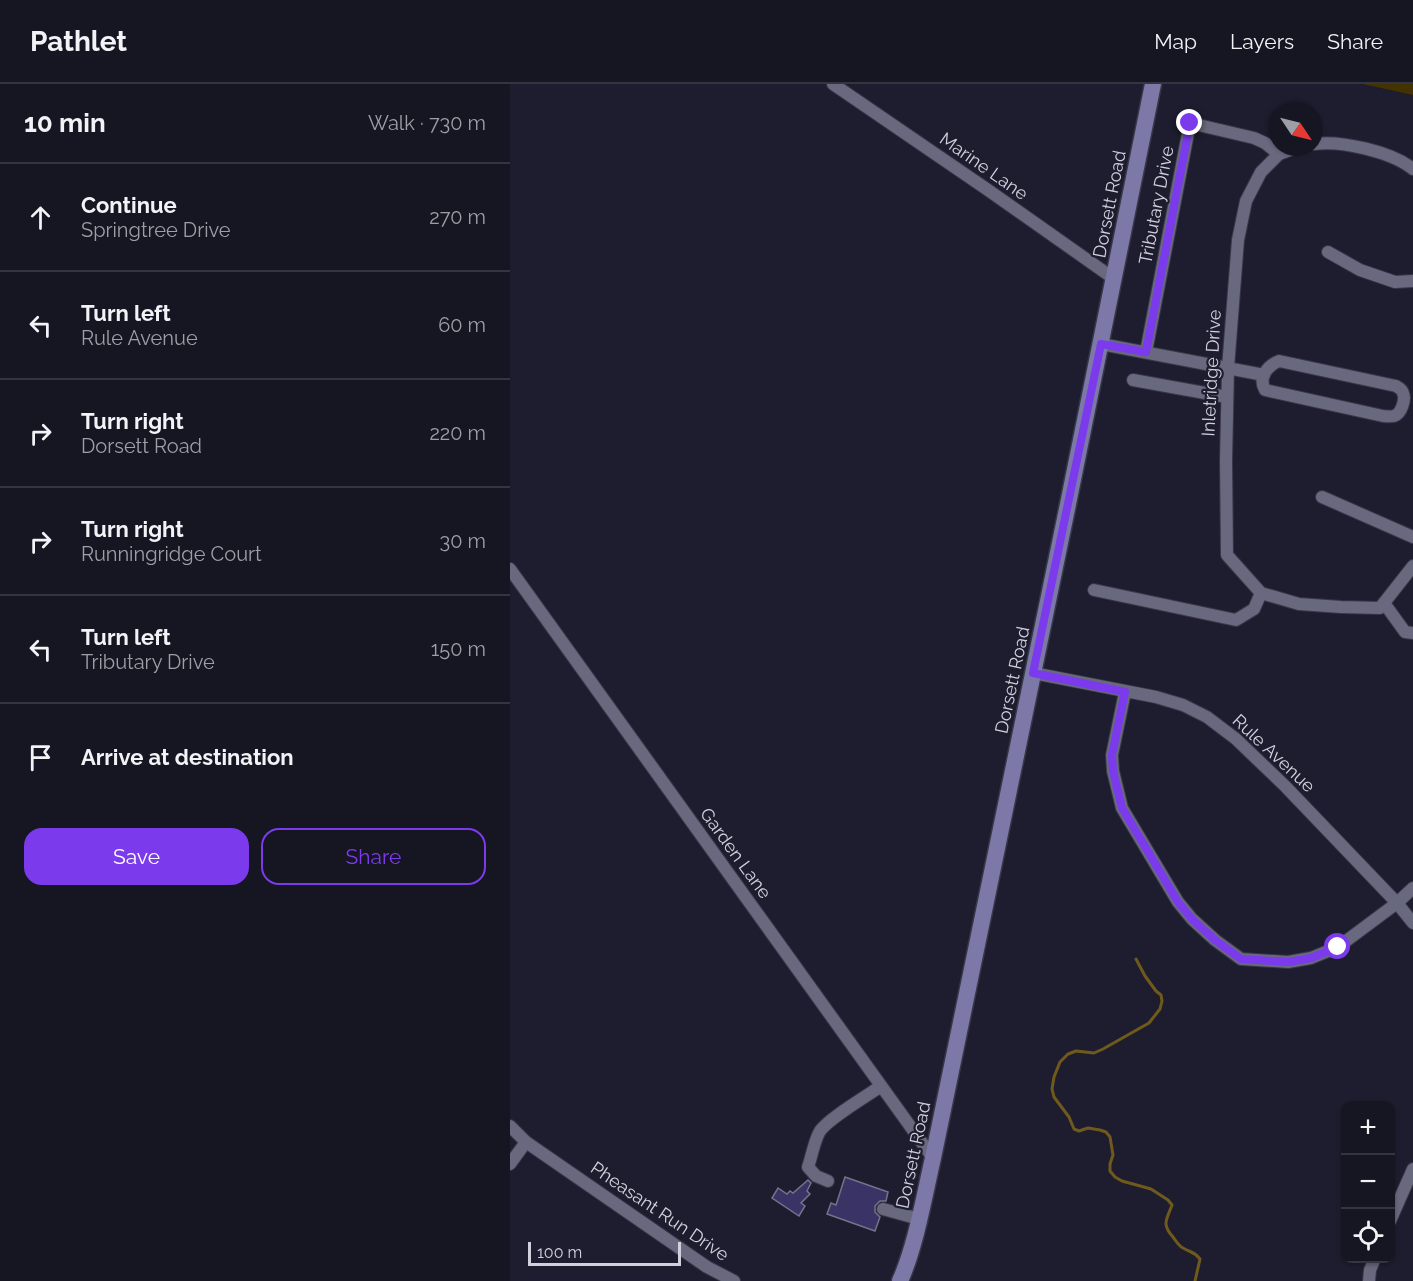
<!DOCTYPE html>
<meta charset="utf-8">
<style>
:root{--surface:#161623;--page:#1f1f2b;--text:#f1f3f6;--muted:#9e9fa6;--line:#353541;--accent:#7c3aed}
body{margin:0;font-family:Raleway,sans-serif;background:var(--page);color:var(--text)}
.controls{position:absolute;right:18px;bottom:18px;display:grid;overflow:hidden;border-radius:12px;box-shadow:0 2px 4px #0004}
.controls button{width:54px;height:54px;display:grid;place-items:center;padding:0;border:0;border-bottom:2px solid var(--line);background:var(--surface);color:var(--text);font:30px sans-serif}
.compass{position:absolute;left:759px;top:18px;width:54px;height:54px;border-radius:50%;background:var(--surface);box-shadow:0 2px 4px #0004;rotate:125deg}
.scale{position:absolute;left:18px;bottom:15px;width:153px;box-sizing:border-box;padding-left:6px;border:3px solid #d1d1de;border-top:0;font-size:16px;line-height:21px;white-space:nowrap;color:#d1d1de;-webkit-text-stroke:4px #1e1d2f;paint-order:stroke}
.stop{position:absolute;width:18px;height:18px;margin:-14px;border:4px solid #7c3aed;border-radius:50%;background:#fff}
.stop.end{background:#7c3aed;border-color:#fff;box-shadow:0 2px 6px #0008}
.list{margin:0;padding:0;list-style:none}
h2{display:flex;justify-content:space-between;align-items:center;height:78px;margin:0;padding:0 24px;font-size:26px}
h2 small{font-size:20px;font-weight:400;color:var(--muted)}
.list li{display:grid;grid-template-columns:39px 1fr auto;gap:18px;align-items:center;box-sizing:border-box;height:108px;padding:0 24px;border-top:2px solid var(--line)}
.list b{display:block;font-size:22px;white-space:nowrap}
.list p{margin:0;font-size:20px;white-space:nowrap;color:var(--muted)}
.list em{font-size:20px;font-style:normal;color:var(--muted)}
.actions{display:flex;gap:12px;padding:18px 24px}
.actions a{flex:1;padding:14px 0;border:2px solid var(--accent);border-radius:18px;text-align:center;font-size:21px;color:var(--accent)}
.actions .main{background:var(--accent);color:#fff}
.icon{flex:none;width:33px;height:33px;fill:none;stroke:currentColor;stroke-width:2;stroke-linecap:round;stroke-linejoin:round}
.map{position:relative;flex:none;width:903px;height:1197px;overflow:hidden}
header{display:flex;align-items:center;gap:36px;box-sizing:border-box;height:84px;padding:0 30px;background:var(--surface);border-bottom:2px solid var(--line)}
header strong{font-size:28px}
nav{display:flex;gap:33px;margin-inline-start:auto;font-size:21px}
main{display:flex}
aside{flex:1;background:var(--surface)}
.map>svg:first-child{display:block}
</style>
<header>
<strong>Pathlet</strong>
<nav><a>Map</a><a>Layers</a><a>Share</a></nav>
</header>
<main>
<aside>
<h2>10 min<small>Walk · 730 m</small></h2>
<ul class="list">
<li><svg class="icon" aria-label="ahead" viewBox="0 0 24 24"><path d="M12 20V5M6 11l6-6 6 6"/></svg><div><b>Continue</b><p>Springtree Drive</p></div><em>270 m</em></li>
<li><svg class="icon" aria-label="left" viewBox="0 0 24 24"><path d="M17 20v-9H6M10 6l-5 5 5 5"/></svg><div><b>Turn left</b><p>Rule Avenue</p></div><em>60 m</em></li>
<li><svg class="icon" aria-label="right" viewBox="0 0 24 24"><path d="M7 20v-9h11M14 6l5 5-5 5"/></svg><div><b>Turn right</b><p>Dorsett Road</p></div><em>220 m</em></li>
<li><svg class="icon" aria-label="right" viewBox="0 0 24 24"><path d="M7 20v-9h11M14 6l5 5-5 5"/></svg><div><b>Turn right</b><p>Runningridge Court</p></div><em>30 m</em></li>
<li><svg class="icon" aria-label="left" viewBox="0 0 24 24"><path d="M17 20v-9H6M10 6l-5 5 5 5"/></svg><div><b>Turn left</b><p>Tributary Drive</p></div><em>150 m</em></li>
<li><svg class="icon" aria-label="arrive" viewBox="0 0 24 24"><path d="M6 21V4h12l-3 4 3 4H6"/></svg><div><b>Arrive at destination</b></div></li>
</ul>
<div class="actions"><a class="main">Save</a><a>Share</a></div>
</aside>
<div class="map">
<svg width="903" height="1197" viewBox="0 0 903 1197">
<rect width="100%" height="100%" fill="#1e1d2f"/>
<polygon fill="#433300" points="853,0 903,0 903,11"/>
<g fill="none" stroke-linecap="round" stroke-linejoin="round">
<path stroke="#6f5a1b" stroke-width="3" d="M626,875l9,17 11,15 5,4 1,6 -2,8 -11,14 -46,26 -9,4 -18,-2 -8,3 -8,8 -6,15 -2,12 2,8 15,20 5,12 5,2 9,-3 12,2 6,2 4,5 3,18 -3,9v7l5,6 7,4 29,8 17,11 4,5c-5,14 -11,19 1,32 3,4 6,9 10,11 8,5 11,3 17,11l-5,22"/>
</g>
<g fill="#3a3466" stroke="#73738a" stroke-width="1.5">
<polygon points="335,1093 378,1108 376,1117 370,1117 365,1122 365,1128 370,1133 365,1147 317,1130 321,1119 326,1121"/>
<polygon points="298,1096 301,1099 297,1107 300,1110 291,1119 295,1122 289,1132 262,1114 268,1104 277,1110 280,1107 283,1109"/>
</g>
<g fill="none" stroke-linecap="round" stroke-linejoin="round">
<g stroke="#383747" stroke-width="14">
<g id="minor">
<polyline points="323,0 478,106 603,194"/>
<path d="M804,60c27,-4 78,8 99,25"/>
<polyline points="788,63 769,70 751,88 736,117 728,156 718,284 716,377 717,471 751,509 789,520 831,523 870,524 903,482"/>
<polyline points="818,168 850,186 885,198 903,197"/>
<polyline points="591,260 754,291"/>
<polyline points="636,268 680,39 744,54 755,59 769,70"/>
<path d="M769,277l117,25c3,2 6,3 7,7 3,7 -2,21 -9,23 -2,1 -9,0 -11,0l-118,-26c-7,-12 2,-24 14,-29z"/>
<polyline points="623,296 717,313"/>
<polyline points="812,413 903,453"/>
<polyline points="0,485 423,1074"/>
<polyline points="584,506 726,536 744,525 751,509"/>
<polyline points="874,519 895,548 903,549"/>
<polyline points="523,589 646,613 673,621 697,633 726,655 775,702 887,819 903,839"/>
<polyline points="615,608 602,671 603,687 612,724 668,818 682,835 705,856 731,875 778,878 801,874 828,863 887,819 903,804"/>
<polyline points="0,1042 16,1058 197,1183 224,1197"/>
<polyline points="0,1080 16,1058"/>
<path d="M318,1097l-12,-5 -8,-9c4,-11 6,-26 12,-36 9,-13 47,-35 61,-45"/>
<polyline points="373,1125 409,1135"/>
<polyline points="880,1137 903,1085"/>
<polyline points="859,1197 860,1186 865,1174"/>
</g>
</g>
<g stroke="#383747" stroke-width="19">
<path id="major" d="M390,1197c16,-36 24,-84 33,-123l134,-649 86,-425"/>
</g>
<use href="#minor" stroke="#68687e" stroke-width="12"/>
<use href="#major" stroke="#7c79a9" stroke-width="16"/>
</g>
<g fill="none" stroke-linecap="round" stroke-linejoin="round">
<polyline stroke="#7c3aed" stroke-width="8" points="680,39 636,268 591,260 523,589 615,608 602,671 603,687 612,724 668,818 682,835 705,856 731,875 778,878 801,874 828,863"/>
</g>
<g text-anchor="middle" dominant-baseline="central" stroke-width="4.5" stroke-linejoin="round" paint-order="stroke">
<g font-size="18" fill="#d1d1de" stroke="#1e1d2f">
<text transform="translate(474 82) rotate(35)">Marine Lane</text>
<text transform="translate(599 120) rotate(-79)">Dorsett Road</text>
<text transform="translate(646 121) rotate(-79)">Tributary Drive</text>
<text transform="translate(701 289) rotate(-87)">Inletridge Drive</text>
<text transform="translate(502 596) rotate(-78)">Dorsett Road</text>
<text transform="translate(764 669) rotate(43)">Rule Avenue</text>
<text transform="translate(226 769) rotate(54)">Garden Lane</text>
<text transform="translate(403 1071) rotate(-78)">Dorsett Road</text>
<text transform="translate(150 1127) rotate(34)">Pheasant Run Drive</text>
</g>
</g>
</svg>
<div class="controls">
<button>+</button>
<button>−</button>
<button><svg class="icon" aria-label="locate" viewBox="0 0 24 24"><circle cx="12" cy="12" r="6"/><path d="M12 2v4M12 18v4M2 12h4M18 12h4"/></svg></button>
</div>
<svg class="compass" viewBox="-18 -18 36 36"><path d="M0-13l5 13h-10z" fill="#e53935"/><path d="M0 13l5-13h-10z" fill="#9e9fa6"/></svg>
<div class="scale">100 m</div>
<div class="stop" style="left:828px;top:863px"></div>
<div class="stop end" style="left:680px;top:39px"></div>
</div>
</main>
